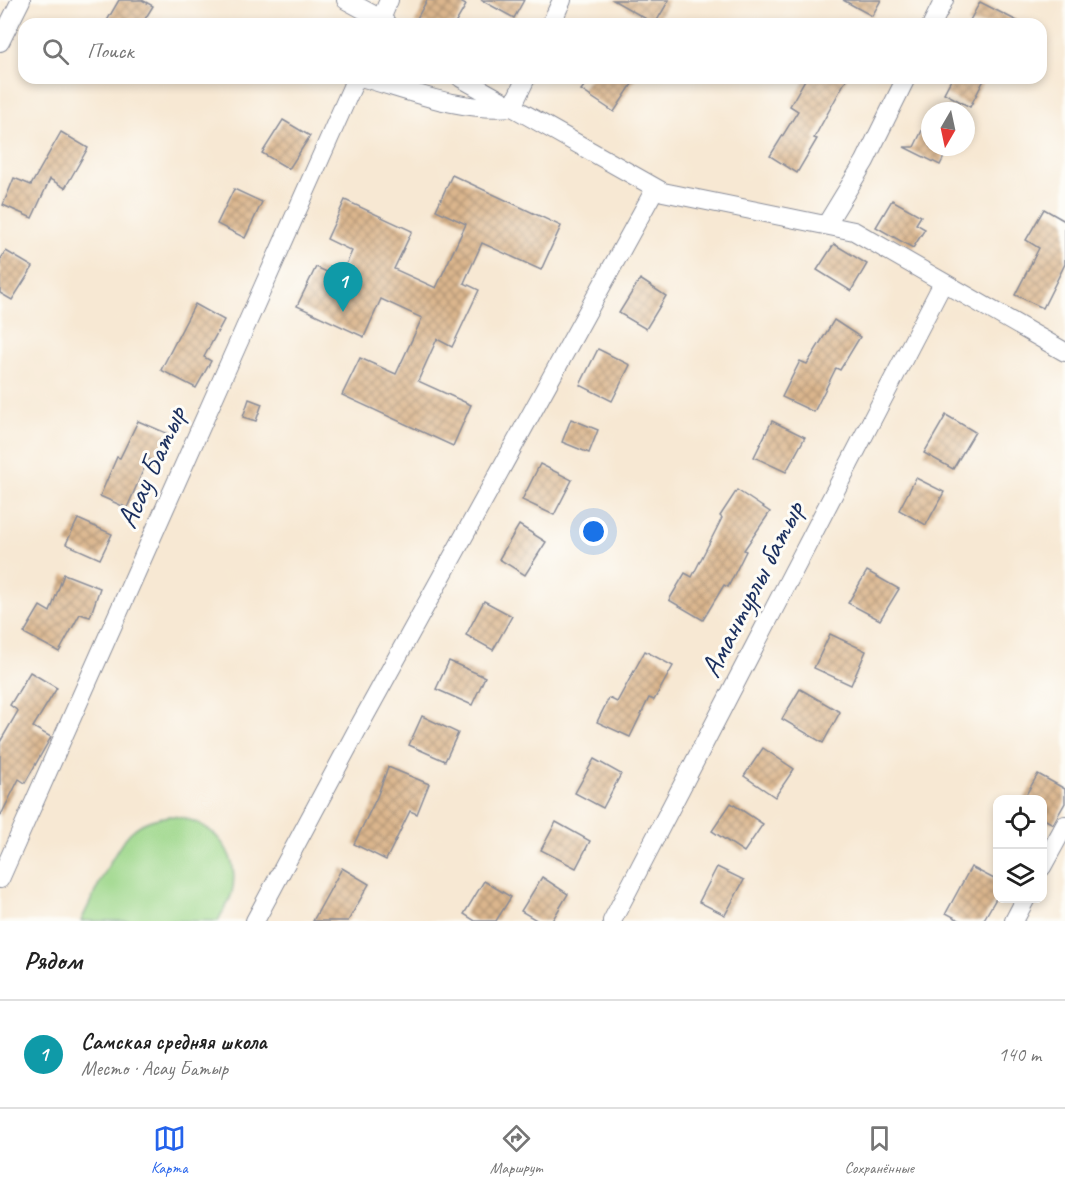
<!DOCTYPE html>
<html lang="ru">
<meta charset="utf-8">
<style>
:root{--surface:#fff;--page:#f6f6f6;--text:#222;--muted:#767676;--line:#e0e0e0;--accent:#2563eb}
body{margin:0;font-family:Caveat,sans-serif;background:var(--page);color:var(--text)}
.controls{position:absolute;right:18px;bottom:18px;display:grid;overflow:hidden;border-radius:12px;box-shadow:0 3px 9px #0003}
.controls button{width:54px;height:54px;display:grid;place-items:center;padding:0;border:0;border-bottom:2px solid var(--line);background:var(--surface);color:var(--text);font:30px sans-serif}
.compass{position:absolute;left:921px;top:102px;width:54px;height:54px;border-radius:50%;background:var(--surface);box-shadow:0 3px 9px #0003;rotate:189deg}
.you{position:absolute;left:594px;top:532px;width:21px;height:21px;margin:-15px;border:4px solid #fff;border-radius:50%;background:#1a73e8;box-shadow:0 0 0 9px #1a73e833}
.badge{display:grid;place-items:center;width:39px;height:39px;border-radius:50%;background:var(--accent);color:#fff;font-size:20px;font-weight:700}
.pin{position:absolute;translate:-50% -50px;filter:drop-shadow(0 2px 3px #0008)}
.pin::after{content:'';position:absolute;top:32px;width:21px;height:18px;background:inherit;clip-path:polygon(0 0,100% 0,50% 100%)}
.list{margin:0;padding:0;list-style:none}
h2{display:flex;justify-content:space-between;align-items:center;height:78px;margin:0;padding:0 24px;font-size:26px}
h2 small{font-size:20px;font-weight:400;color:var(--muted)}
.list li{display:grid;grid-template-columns:39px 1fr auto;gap:18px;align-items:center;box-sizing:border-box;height:108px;padding:0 24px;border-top:2px solid var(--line)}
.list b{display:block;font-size:22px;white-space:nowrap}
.list p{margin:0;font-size:20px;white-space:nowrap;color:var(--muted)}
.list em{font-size:20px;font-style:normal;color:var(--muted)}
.icon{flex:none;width:33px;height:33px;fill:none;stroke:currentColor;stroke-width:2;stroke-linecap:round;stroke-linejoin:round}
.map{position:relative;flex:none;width:1065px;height:921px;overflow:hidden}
.search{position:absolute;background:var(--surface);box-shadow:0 3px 9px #0003;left:18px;right:18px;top:18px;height:66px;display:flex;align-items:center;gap:15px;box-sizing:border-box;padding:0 21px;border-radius:18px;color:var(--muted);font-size:22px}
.sheet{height:186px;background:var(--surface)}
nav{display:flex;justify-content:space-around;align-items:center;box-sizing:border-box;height:84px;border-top:2px solid var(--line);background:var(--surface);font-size:16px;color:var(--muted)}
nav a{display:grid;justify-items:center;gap:3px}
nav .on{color:var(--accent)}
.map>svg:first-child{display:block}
</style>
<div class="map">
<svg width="1065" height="921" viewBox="0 0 1065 921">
<defs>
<pattern id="building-cross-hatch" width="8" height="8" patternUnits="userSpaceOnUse" patternTransform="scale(1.5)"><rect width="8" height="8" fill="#dbb68d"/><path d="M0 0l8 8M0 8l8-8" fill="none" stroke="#b19476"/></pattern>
</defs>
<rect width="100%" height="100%" fill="#fdfcf7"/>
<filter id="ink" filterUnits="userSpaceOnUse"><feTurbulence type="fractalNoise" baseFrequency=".0167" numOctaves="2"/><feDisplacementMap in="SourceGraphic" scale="12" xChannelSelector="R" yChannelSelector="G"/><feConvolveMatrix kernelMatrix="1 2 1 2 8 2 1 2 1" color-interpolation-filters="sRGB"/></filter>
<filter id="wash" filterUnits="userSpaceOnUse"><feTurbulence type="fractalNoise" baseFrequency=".008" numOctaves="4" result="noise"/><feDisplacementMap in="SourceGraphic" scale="24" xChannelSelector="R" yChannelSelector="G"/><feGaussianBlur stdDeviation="1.35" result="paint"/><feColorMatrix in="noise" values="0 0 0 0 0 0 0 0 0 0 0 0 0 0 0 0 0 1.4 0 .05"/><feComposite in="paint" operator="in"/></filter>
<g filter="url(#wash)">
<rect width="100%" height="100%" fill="#f7e8d3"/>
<path fill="#9dd78a" stroke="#5c8374" stroke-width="1.5" d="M170,816c39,2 72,35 62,76 -2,10 -10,20 -14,29h-137c11,-22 34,-75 51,-90 11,-10 24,-13 38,-15z"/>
<g id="blocks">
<g fill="url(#building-cross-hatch)">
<polygon points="119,0 142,0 153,6 142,24 105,24"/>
<polygon points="427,0 457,0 466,5 455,24 414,24"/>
<polygon points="481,0 524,0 514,18"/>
<polygon points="613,0 669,0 655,24"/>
<polygon points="843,0 881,0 872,16"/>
<polygon points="980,2 1023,24 968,24"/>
<polygon points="590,78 636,78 614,112 581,90"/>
<polygon points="806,78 847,78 814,138 817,139 797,173 770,156 798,111 790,106"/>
<polygon points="952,78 985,78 970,107 944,93"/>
<polygon points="930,114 930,147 949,147 940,165 904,147 914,147"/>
<polygon points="283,120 310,136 289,169 262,153"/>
<polygon points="61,132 88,148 65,188 50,179 32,218 3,205 14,178 31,185"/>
<polygon points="452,175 561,226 541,270 482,243 464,283 479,290 452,347 437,339 418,381 471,405 453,446 342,395 360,358 396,374 422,318 381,299 364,337 297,306 316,267 340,278 352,251 327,239 345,200 412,231 394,269 436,288 466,224 436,210"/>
<polygon points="234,189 262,202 245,238 217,224"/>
<polygon points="892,200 921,216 916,224 925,229 913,248 876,227"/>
<polygon points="1044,209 1065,221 1065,264 1043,308 1015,295 1039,248 1026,240"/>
<polygon points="834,244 867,264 851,291 817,270"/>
<polygon points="6,251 33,267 12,300 0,293 0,260"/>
<polygon points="640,279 666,296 646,329 619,313"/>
<polygon points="195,304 224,320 204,357 211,361 196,388 161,370"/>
<polygon points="834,320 860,337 840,370 836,368 814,412 782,397 800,361 807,364"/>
<polygon points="598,349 630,365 612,401 580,385"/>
<polygon points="249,399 262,404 256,421 243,417"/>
<polygon points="946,415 975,432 953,469 924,453"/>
<polygon points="571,419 598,430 589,453 562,442"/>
<polygon points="138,421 173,436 160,465 148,459 127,508 100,496 117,457 120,458"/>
<polygon points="772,421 805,437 786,472 754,457"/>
<polygon points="540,464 572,480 554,515 522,500"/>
<polygon points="916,478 944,492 926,525 899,510"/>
<polygon points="737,490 770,512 744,550 746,551 728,587 724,585 703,620 669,600 685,573 692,577 722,518 720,516"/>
<polygon points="78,519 112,534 100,559 66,544"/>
<polygon points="519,525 546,542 525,575 499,559"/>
<polygon points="867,571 899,589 880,620 848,603"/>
<polygon points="64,574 100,588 90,617 80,614 59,652 24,633 40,606 50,612"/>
<polygon points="484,601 512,616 493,650 466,635"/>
<polygon points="830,634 866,651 851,685 814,668"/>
<polygon points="645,651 673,666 654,700 649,698 630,737 597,722 609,698 617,702"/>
<polygon points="449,661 485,677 472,705 436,689"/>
<polygon points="30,672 57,688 33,727 51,737 25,783 19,779 0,817 0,742 18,711 10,705"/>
<polygon points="800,689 840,712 823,743 782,719"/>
<polygon points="422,716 458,733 445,761 409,745"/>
<polygon points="763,748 794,769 775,797 744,776"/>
<polygon points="594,759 621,774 603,808 575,793"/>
<polygon points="388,767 429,784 417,814 410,811 386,860 354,844 377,797"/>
<polygon points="1038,774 1065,789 1065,803 1053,824 1042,818 1042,800 1023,800"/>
<polygon points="731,803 763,824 744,852 712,831"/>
<polygon points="556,822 590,841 576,868 541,850"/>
<polygon points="717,867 744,880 725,915 699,902"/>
<polygon points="971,867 998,881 998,895 983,921 961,921 946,913"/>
<polygon points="342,868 369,884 348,921 313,921"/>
<polygon points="542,877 568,894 552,921 538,921 521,911"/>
<polygon points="484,881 511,897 496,921 475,921 464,914"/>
</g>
</g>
</g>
<g filter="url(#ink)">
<use href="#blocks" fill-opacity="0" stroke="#898c98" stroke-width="1.5"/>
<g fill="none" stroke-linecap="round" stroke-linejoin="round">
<g stroke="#898c98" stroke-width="20">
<g id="minor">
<polyline points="346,0 381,19 387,24"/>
<polyline points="379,24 389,0"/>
<polyline points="551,24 562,0"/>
<polyline points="932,24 944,0"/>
<polyline points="0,42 21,0"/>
<path d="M364,78c49,14 97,34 148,29l14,-29"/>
<polyline points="461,78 663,192 854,231 1065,352"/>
<polyline points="826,225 865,161 906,78"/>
<polyline points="1042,867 1065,825"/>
<polyline points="0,879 356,78"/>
<polyline points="255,921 356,732 655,189"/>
<polyline points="612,921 943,283"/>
<polyline points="1014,921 1026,898"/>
</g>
</g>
<use href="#minor" stroke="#fff" stroke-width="18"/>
</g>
</g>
<g text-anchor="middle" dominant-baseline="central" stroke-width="6" stroke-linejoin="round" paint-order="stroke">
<g font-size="30" fill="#1b2f5e" stroke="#fdfcf7">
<text transform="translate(151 467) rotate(-66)">Асау Батыр</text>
<text transform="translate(752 589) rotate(-63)">Амантурлы батыр</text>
</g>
</g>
</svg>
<div class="controls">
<button><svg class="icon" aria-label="locate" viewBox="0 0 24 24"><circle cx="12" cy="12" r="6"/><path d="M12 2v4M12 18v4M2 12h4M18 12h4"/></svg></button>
<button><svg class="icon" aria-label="layers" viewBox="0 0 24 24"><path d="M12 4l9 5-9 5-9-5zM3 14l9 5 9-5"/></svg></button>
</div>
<svg class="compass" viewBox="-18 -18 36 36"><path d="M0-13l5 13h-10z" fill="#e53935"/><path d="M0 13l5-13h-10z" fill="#767676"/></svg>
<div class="you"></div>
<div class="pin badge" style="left:343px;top:312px;background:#0f9aa8">1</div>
<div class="search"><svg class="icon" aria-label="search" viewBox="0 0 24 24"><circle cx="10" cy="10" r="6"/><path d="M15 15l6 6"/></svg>Поиск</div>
</div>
<section class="sheet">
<h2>Рядом<small></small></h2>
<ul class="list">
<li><span class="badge" style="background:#0f9aa8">1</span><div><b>Самская средняя школа</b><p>Место · Асау Батыр</p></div><em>140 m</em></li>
</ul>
</section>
<nav>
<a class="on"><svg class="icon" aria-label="map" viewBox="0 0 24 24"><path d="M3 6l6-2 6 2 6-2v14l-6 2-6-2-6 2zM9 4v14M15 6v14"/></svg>Карта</a>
<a><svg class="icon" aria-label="directions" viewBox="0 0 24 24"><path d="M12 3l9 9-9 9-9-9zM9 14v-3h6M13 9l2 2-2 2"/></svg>Маршрут</a>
<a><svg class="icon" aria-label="saved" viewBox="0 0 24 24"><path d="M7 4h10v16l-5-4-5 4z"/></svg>Сохранённые</a>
</nav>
